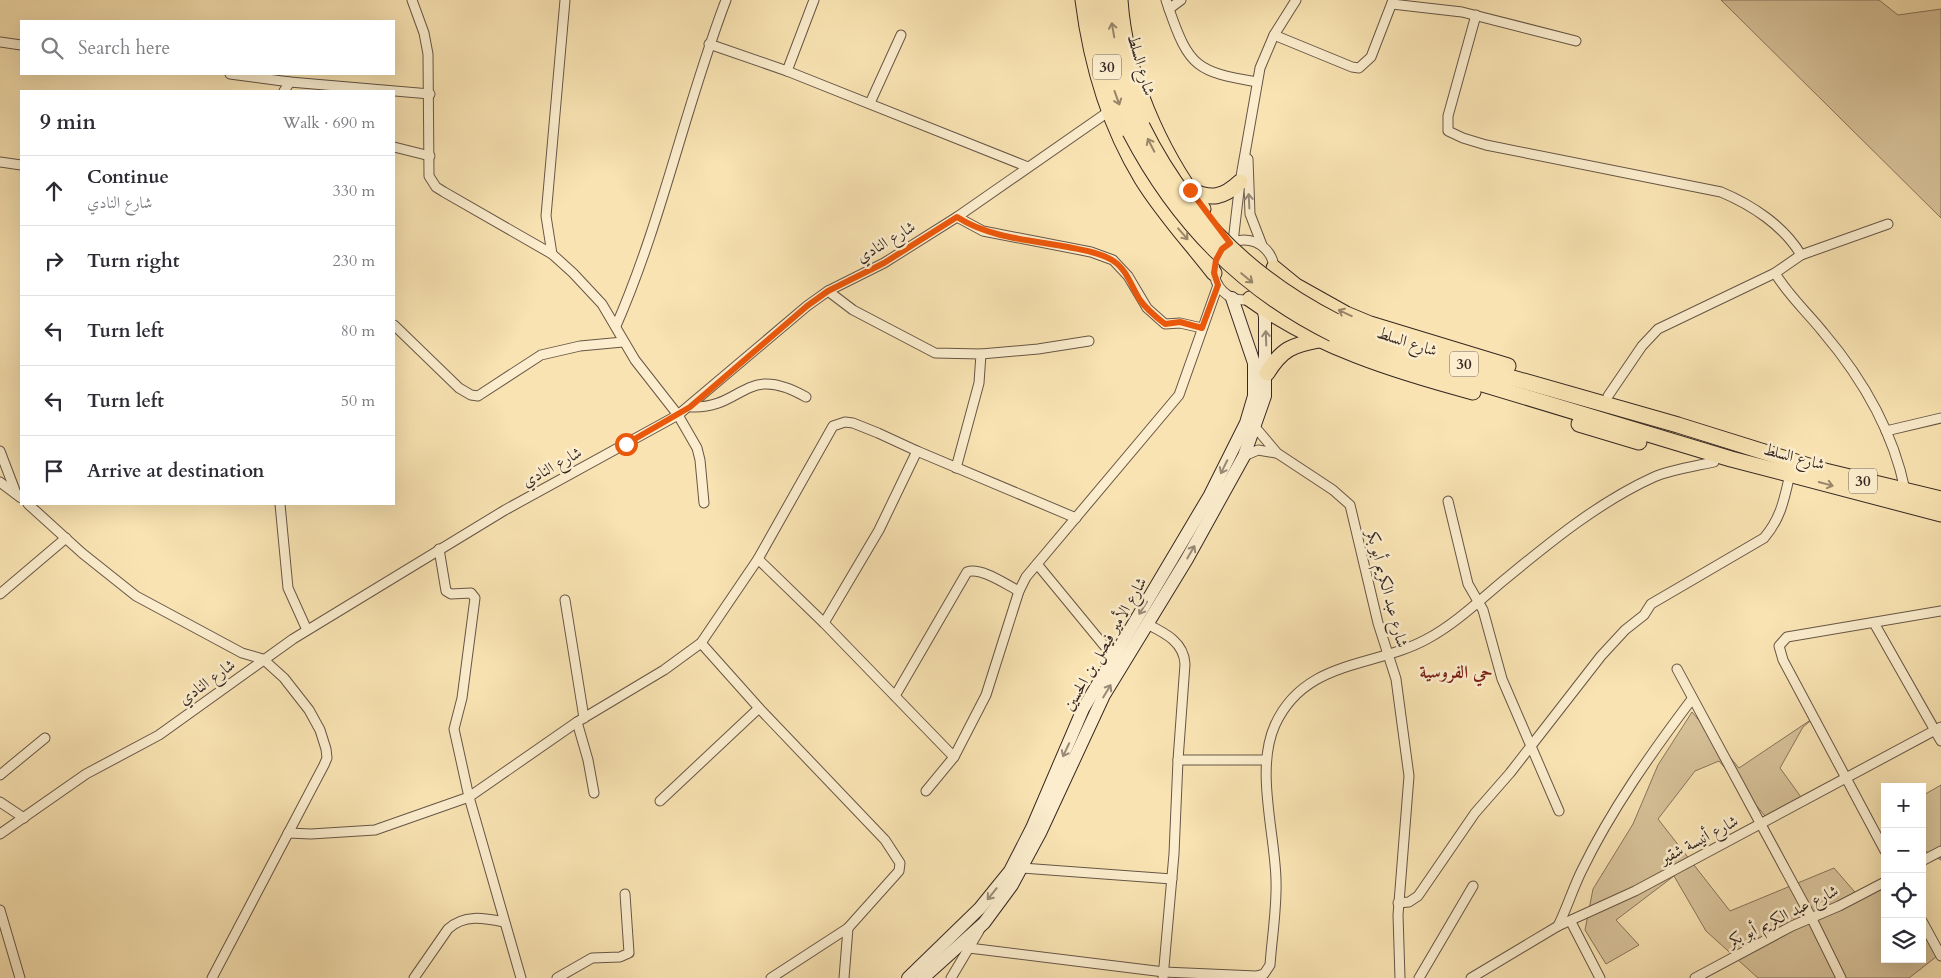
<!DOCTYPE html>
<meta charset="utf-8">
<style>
:root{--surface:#fff;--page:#f2f2f3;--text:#2b2b33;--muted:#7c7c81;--line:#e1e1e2}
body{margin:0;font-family:Cardo,Amiri,serif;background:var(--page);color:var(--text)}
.controls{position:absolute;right:15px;bottom:15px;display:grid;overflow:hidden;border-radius:0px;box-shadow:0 5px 20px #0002}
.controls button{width:45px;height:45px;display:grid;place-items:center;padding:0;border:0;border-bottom:1px solid var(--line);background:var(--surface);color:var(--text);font:25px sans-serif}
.stop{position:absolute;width:15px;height:15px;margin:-11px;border:4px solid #ea580c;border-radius:50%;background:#fff}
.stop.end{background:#ea580c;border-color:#fff;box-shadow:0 1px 5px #0008}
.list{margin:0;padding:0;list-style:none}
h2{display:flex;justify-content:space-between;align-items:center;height:65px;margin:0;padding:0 20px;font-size:21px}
h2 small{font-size:16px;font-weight:400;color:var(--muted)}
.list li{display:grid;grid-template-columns:32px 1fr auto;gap:15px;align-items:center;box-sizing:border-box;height:70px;padding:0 20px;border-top:1px solid var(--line)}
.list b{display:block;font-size:19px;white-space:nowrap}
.list p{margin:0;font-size:16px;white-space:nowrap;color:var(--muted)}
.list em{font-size:16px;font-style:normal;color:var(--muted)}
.icon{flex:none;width:28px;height:28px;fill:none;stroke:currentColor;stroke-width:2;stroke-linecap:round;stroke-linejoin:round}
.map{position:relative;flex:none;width:1941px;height:978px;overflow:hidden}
.search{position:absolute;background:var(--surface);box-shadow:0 5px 20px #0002;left:20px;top:20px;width:375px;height:55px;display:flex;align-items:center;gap:12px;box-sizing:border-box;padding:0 18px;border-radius:0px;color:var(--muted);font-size:19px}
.panel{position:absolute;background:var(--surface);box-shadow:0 5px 20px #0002;left:20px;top:90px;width:375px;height:415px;border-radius:0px}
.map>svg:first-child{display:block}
</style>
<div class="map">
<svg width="1941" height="978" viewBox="0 0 1941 978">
<rect width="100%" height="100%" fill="#f9e3b2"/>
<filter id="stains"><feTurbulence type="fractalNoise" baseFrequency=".004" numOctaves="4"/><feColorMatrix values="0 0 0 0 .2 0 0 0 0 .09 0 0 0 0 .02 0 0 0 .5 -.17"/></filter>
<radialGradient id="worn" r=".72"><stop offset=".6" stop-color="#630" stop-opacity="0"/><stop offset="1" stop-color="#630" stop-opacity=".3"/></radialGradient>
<g fill="#d8c39a" stroke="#87755e">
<polygon points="1721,0 1879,0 1898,15 1941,9 1941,218"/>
<polygon points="1692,712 1739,768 1815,717 1803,727 1780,768 1806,804 1771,823 1719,761 1695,771 1658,819 1730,911 1834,868 1860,898 1885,888 1885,959 1922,959 1922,916 1941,953 1909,978 1758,978 1706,931 1674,876 1616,920 1639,945 1606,964 1585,930 1593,889 1633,824 1658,765"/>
<polygon points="1941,785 1941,860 1922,849 1922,796"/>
</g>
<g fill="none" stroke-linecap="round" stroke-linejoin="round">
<g stroke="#675646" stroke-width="11">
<g id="street">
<polyline points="412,0 424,33 428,54 429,176 436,187 444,192 552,254"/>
<polyline points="565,0 546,216 552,254 573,273 602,304 635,360 678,415 697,448 700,460 704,503"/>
<polyline points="1166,0 1169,9 1181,0"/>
<polyline points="1392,4 1462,12 1576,41"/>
<path d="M1169,9c20,58 28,63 88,73"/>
<path d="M1476,15l-28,101v15l15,7 23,7 235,47c31,13 63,34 80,63l-26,18c13,22 32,39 48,59 39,46 70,99 82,158"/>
<polyline points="1274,35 1352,67 1359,68 1371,57 1393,0"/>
<polyline points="0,42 21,45"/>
<polyline points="709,44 787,71 1028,167"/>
<polyline points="787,71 814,0"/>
<polyline points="230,74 290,82 430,94"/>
<polyline points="284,91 290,82"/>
<polyline points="870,103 901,35"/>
<polyline points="394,147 430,156"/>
<polyline points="1248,159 1250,214 1262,245"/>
<polyline points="0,162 21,165"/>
<polyline points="957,217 983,231 1091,252 1113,260 1128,276 1147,308 1165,324 1180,323 1202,328"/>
<circle cx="1244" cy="270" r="30"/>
<polyline points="1233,242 1240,182 1260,68 1274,35 1296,0"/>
<polyline points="1801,255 1888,224"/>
<polyline points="828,291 853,310 935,353 981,354 979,383 956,468"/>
<polyline points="394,325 459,388 471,395 478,396 541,355 580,346 623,342"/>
<path d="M616,326c46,-105 69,-219 110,-326"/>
<polyline points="981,354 1038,349 1089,341"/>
<polyline points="1608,396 1642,346 1658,329 1775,273"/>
<path d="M691,407c53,2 53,-45 115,-10"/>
<polyline points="1255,427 1277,453 1333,490 1350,505 1378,623 1396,679 1409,776 1398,915 1400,978"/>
<polyline points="1886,431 1941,418"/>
<polyline points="0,451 16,493"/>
<polyline points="1244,456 1258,450 1276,453"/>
<polyline points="0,482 21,498"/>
<polyline points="1448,501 1468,584 1483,610 1502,679 1559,811"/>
<polyline points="28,504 82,553 136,596 242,653 263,659 284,678 309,710 320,730 326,749 327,758 324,765 212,978"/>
<polyline points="280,504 288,588 307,630"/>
<polyline points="758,559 824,623 954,757"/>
<polyline points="1037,564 1116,660"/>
<polyline points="0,594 66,538"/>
<polyline points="565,600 584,718"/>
<polyline points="824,623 879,530 917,451"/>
<polyline points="1874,623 1941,741"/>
<path d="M1147,624c18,9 37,18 38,40l-7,96 -4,94 -11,124"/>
<polyline points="701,643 759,708 885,840 900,863 899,871 848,928 771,978"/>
<polyline points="1677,669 1811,917 1841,978"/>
<path d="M895,696l72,-124c14,-5 38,12 52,19"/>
<polyline points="577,722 588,760 594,793"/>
<polyline points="1178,760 1265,760"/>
<polyline points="0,775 45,738"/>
<polyline points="926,791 954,757 986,695 1019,591 1026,577 1179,395 1218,285"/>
<polyline points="660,801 759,708"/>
<polyline points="0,802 24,818"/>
<polyline points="288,833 311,834 375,830 469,797 454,729 462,698 475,598 471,593 451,594 446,591 439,549"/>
<polyline points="0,834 86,774 159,735 293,639 505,510 678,415 807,306 828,291 884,263 957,217 1108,112"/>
<polyline points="1885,851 1783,660 1779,646 1787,637 1941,611"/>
<polyline points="1922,861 1941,851"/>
<polyline points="1022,868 1172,879"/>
<path d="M1398,903l11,-1 9,-6 57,-83 35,-40 91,-117 24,-26 19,-15 7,-11 113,-66c17,-20 20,-38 26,-64"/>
<polyline points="0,910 20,978"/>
<polyline points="1922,921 1941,956"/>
<polyline points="1571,922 1600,978"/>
<path d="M1558,926c9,-18 15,-38 24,-56 29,-60 70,-118 110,-171"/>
<path d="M969,948l195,24 92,4 8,-2 6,-9c2,-28 7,-57 6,-85 -1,-47 -21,-111 -1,-155 30,-66 99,-57 152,-86 30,-16 56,-42 82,-63 45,-37 92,-75 145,-99 16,-7 42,-11 60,-15"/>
<path d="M414,978l34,-49c16,-15 36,-11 56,-7"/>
<polyline points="521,978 469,797 577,722 664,670 701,643 758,559 833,426 845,422 853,423 878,433 917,451 1076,518"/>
<polyline points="557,978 592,958 620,957 629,953 625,894"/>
<polyline points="844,978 848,928"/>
<polyline points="951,978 979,931"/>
<polyline points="1419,978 1473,886"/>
<polyline points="1471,978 1558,926 1635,891 1941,727"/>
<polyline points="1695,978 1792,926 1839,906 1885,882"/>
</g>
</g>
<g stroke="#362722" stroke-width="14">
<g id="secondary">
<polyline points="908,978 980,908 1010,871 1032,828 1083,709 1210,495 1246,423 1254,396 1254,363 1232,298"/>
<polyline points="923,978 984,923 1012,885 1040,833 1104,695 1187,559 1244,456 1265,396 1265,317 1262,302"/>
</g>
</g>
<g stroke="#362722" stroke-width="17">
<g id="primary">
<path d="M1083,0c8,63 26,125 59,179 21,34 48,63 72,94"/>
<polyline points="1095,0 1106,64 1130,132"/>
<polyline points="1109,0 1117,50 1142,126"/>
<path d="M1120,0c5,74 39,150 83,209"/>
<path d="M1190,190c21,10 33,8 50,-8"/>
<polyline points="1274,268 1296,286 1346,314 1370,324 1508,366"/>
<path d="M1250,299c67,48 145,72 223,93"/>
<polyline points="1335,321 1404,347 1678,425 1825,471 1941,499"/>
<polyline points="1333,334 1403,360 1731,459 1941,514"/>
<path d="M1267,373c15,-24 25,-28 52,-33"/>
<polyline points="1579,424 1639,442"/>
</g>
</g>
<use href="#street" stroke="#fbedcd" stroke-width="9"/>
<use href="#secondary" stroke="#fbedcd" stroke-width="12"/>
<use href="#primary" stroke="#f9e3b2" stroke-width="15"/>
<g stroke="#362722" stroke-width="17" stroke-linecap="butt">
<g id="primary-bridge">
<path d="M1142,126c43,87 106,151 193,195"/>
<path d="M1130,132c47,90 112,157 203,202"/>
</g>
</g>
<use href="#primary-bridge" stroke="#f9e3b2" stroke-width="15"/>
</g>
<defs><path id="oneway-shaft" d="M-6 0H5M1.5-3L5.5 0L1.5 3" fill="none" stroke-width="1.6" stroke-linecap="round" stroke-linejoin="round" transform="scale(1.25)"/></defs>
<g stroke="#98856a">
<use href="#oneway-shaft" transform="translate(1113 30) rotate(-100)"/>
<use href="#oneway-shaft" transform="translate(1117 98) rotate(70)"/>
<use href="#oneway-shaft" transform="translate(1151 145) rotate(-117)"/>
<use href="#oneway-shaft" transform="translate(1183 234) rotate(49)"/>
<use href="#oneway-shaft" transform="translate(1247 278) rotate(40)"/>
<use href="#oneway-shaft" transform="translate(1345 313) rotate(-155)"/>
<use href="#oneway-shaft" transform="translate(1826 484) rotate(15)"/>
</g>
<g stroke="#988a78">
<use href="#oneway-shaft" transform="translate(1249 201) rotate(-93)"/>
<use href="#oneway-shaft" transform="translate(1266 338) rotate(-92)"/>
<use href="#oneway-shaft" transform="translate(1224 467) rotate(116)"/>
<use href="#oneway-shaft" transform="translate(1191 552) rotate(-60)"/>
<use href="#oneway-shaft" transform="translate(1143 608) rotate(122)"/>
<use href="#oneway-shaft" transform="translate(1107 691) rotate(-59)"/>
<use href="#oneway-shaft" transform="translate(1066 750) rotate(115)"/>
<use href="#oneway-shaft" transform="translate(992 894) rotate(129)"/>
</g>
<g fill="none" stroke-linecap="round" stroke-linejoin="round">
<path stroke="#ea580c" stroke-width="6" d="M626,444l64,-37 117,-101 21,-15 56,-28 73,-46c33,21 73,23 111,30 14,3 31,5 44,13 15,9 19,26 28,40 7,10 16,17 25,24l15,-2 22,6 16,-43 -4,-12 2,-13 6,-11 8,-6 -40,-53"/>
</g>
<g text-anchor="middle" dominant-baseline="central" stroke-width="5" stroke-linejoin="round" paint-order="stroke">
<g fill="#fbedcd" stroke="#716255" stroke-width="1">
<rect x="1093" y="54.5" width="28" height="25" rx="4"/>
<rect x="1450" y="351.5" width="28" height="25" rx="4"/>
<rect x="1849" y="468.5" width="28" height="25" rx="4"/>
</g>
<g font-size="15" font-weight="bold" fill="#362722">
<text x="1107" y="67">30</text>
<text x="1464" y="364">30</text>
<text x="1863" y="481">30</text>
</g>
<g font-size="16" fill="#362722" stroke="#fbedcd">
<text transform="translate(1141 65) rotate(74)">شارع السلط</text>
<text transform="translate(886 242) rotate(-31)">شارع النادي</text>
<text transform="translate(1407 342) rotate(18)">شارع السلط</text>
<text transform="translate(1794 457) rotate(15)">شارع السلط</text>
<text transform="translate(552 467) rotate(-29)">شارع النادي</text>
<text transform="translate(1387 589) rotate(75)">شارع عبد الكريم أبو بكر</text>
<text transform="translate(1105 644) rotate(-60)">شارع الأمير فيصل بن الحسين</text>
<text transform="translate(207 682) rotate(-36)">شارع النادي</text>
<text transform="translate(1699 840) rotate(-28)">شارع أنيسة شقير</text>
<text transform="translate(1783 916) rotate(-26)">شارع عبد الكريم أبو بكر</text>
</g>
<g font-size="18" font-weight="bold" fill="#7a1f14" stroke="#fbedcd">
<text x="1456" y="672">حي الفروسية</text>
</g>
</g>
<rect width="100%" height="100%" filter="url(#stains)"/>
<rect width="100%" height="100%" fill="url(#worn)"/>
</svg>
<div class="controls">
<button>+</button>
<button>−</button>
<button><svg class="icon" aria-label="locate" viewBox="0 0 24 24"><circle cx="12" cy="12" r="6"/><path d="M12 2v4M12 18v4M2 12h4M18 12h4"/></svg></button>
<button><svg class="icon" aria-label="layers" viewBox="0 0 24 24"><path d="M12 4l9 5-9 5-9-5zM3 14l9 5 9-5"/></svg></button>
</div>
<div class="stop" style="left:626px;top:444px"></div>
<div class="stop end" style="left:1190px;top:190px"></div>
<div class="search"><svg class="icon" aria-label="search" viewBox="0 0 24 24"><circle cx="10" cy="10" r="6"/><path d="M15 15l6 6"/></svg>Search here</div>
<section class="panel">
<h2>9 min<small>Walk · 690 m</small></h2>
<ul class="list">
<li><svg class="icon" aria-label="ahead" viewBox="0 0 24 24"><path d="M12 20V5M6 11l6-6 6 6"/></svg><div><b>Continue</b><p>شارع النادي</p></div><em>330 m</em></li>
<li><svg class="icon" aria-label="right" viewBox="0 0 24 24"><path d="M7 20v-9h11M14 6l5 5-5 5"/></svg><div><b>Turn right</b></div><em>230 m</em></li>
<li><svg class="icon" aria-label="left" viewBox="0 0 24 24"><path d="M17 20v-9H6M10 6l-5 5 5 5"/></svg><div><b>Turn left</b></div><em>80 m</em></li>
<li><svg class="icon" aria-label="left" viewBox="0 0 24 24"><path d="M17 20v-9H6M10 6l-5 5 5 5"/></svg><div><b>Turn left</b></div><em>50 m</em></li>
<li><svg class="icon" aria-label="arrive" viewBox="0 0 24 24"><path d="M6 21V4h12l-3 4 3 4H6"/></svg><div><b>Arrive at destination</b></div></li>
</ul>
</section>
</div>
